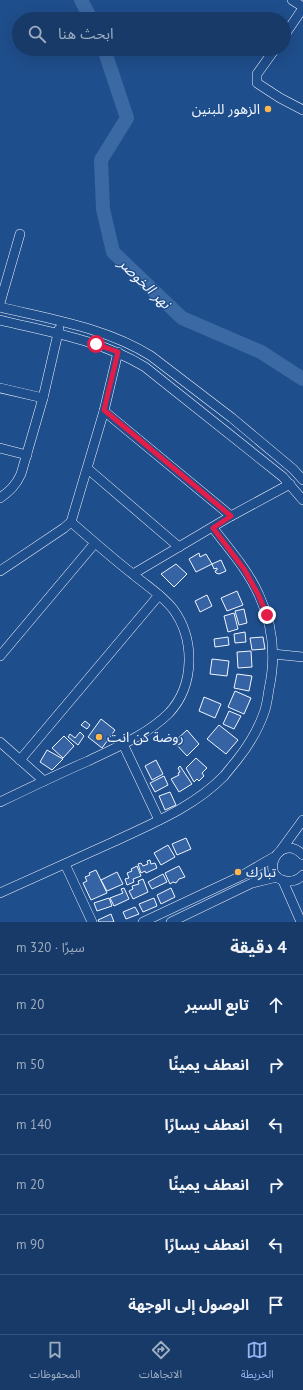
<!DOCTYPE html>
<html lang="ar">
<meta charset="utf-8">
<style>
:root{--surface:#173a69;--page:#244571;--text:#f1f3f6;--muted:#9eadc0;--line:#36547d;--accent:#95b2f1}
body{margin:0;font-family:"PT Sans","Noto Sans Arabic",sans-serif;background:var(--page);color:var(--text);direction:rtl}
.stop{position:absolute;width:12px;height:12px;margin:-9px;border:3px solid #e11d48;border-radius:50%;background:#fff}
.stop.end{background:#e11d48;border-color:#fff;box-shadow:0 1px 4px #0008}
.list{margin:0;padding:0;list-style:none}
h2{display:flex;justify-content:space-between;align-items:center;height:52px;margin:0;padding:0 16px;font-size:17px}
h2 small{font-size:13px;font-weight:400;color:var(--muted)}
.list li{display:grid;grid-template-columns:26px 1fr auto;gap:12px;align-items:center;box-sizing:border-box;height:60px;padding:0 16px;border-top:1px solid var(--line)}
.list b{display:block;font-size:15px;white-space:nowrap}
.list em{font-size:13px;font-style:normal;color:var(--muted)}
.icon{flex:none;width:22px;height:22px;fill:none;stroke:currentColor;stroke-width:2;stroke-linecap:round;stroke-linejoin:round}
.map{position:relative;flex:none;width:303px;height:922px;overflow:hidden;direction:ltr}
.search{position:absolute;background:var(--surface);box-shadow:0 4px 16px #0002;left:12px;right:12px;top:12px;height:44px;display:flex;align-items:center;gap:10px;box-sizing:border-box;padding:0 14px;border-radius:22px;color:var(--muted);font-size:15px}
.sheet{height:412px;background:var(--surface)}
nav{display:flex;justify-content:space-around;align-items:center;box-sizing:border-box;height:56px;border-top:1px solid var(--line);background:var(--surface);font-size:11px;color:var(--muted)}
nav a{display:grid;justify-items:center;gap:2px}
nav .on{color:var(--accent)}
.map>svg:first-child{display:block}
</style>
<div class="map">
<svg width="303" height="922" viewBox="0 0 303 922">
<rect width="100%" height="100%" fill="#1f4e8c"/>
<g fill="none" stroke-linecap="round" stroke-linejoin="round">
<g stroke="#3b69a3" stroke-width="14">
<polyline points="81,0 91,19"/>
<polyline points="104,49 127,118 101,160 103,209 113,252 182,318 261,352 303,379"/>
</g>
</g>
<g fill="#3563a3" stroke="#f2f6ff">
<polygon points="199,553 200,557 206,554 212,564 196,572 189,559"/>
<polygon points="221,560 226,571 219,574 216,573 215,571 217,570 217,568 214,569 212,564"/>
<polygon points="176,564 187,574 174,587 161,574"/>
<polygon points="237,591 243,605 227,611 221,598"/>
<polygon points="207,595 212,606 200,612 195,601"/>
<polygon points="244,609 247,623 239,625 235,611"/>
<polygon points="234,613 238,629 228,632 224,616"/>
<polygon points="245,632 246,642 235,643 234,634"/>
<polygon points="228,637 229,645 215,647 214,639"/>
<polygon points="263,637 265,649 252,650 250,638"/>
<polygon points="251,651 252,667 238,668 237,652"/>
<polygon points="212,659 229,661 227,676 210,674"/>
<polygon points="237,674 252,676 249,691 234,688"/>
<polygon points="235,691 251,698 244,714 228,707"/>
<polygon points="204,697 221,704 215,718 199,711"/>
<polygon points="229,711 241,716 234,729 223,724"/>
<polygon points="101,719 115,730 102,748 88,737"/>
<polygon points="85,721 90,725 87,729 81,725"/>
<polygon points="219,725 238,740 226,754 207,739"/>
<polygon points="187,730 199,744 187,756 174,742"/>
<polygon points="80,732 84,736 78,745 68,737 70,734 75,738"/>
<polygon points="64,736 74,746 63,758 52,748"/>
<polygon points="47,750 63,759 52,770 40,762"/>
<polygon points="196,758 207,768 202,773 204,776 199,781 197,779 194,782 186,768"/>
<polygon points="156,760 163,774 152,780 145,766"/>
<polygon points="180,766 192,784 179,792 171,779 179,775 178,773 180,772 178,768"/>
<polygon points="164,776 168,785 155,792 150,783"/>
<polygon points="170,792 176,805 165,810 159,796"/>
<polygon points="186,838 191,849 177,855 172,844"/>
<polygon points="168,845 175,857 161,865 154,853"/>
<polygon points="150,860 151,864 155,863 157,868 146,873 145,871 141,873 138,864 141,863 143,866 148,864 147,861"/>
<polygon points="137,866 141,876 133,879 134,882 127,885 125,879 129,878 127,873 132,871 131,869"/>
<polygon points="179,866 185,877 179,879 176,883 173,882 170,884 165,873"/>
<polygon points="96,870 107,893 91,900 83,883 87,881 85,877 90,875 89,873"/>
<polygon points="117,872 123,884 107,891 101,880"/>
<polygon points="163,874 167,882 152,889 148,882"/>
<polygon points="143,879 148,892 133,899 129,891 133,889 132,886 139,884 138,881"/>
<polygon points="124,888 129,899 114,906 110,898 123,893 121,889"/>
<polygon points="171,888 175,897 161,904 157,895"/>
<polygon points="109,898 112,906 97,911 94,903"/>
<polygon points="154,898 157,906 143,912 139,904"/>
<polygon points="135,907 139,914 126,919 123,912"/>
<polygon points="111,914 114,922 99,922 98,920"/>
</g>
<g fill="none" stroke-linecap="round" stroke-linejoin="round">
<g stroke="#f2f6ff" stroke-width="10">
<g id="minor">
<polyline points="292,0 303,7"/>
<polyline points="284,36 303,8"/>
<polyline points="275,49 257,74 257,83 280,98 303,110"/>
<polyline points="0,303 20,234"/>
<path d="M0,307c50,12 107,21 151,49l81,62 61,51 10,11"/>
<path d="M0,320c49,12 101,20 145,47l138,110 20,23"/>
<polyline points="0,388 43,398"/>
<polyline points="104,411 231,516"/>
<polyline points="0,448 27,455"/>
<polyline points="88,469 179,547"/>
<path d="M0,498c10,-7 16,-13 21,-24l22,-76 16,-69"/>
<polyline points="0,571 64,528 71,522 104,411 118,352"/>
<polyline points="133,574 231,516 290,484"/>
<polyline points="273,654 303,657"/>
<polyline points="0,656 95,543"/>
<polyline points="0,742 44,781"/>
<polyline points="123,744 159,820"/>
<polyline points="20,760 159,595"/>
<path d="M0,802c29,-14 58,-28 88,-41 27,-13 59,-26 81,-48 26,-28 26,-74 4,-104 -10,-13 -26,-23 -39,-34 -22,-17 -42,-35 -63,-53"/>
<polyline points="281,850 303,820"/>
<path d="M303,855c-24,-24 -45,22 -17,26 7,1 12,-1 17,-6"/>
<polyline points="65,864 92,922"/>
<polyline points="283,881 301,922"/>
<path d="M0,893c38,-17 75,-34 113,-51 38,-18 81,-35 111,-66 4,-5 9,-11 13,-16 12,-15 22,-32 28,-50 2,-7 3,-14 4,-21 7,-32 4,-64 -10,-94 -11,-25 -30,-46 -46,-67"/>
<polyline points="143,922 241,876 274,857"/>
<polyline points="171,922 252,883 277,877"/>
</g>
</g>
<use href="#minor" stroke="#1f4e8c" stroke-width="9"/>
</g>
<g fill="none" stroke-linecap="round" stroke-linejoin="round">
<polyline stroke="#e11d48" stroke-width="5" points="96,344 118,352 104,410 231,516 213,528 244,569 258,594 267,615"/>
</g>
<g fill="#ffb74d" stroke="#1f4e8c" stroke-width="1.5">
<circle cx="268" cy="109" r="4"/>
<circle cx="99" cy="737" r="4"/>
<circle cx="238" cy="872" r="4"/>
</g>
<g text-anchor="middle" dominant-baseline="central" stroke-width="3" stroke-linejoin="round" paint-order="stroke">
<g font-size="14" fill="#f2f6ff" stroke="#1f4e8c" text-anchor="start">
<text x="260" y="109" text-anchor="end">الزهور للبنين</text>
<text x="107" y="737">روضة كن انت</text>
<text x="246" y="872">تبارك</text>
</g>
<g font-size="15" font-style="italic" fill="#f2f6ff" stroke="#1f4e8c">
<text transform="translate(145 283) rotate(44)">نهر الخوصر</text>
</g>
</g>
</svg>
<div class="stop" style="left:96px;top:344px"></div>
<div class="stop end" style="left:267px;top:615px"></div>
<div class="search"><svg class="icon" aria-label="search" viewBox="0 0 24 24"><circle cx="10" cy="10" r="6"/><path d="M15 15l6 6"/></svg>ابحث هنا</div>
</div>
<section class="sheet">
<h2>4 دقيقة<small>سيرًا · 320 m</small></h2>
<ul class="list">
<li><svg class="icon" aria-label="ahead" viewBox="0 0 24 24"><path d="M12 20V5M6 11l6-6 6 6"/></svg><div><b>تابع السير</b></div><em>20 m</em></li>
<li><svg class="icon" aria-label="right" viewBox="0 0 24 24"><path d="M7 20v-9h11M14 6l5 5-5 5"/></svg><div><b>انعطف يمينًا</b></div><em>50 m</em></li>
<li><svg class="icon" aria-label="left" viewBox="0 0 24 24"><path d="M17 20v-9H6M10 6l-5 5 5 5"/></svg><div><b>انعطف يسارًا</b></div><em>140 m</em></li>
<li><svg class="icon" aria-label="right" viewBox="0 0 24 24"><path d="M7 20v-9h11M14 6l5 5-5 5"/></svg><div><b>انعطف يمينًا</b></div><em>20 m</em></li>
<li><svg class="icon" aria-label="left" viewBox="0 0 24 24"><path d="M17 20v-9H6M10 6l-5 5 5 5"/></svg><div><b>انعطف يسارًا</b></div><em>90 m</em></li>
<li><svg class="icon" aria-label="arrive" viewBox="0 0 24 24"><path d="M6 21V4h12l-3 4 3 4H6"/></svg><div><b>الوصول إلى الوجهة</b></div></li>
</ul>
</section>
<nav>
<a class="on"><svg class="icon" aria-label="map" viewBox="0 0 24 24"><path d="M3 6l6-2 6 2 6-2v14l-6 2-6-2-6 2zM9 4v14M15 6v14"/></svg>الخريطة</a>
<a><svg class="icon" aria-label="directions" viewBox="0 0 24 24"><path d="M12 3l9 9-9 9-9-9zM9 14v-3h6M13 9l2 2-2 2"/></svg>الاتجاهات</a>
<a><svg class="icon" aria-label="saved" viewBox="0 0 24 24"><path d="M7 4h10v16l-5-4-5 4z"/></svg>المحفوظات</a>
</nav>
